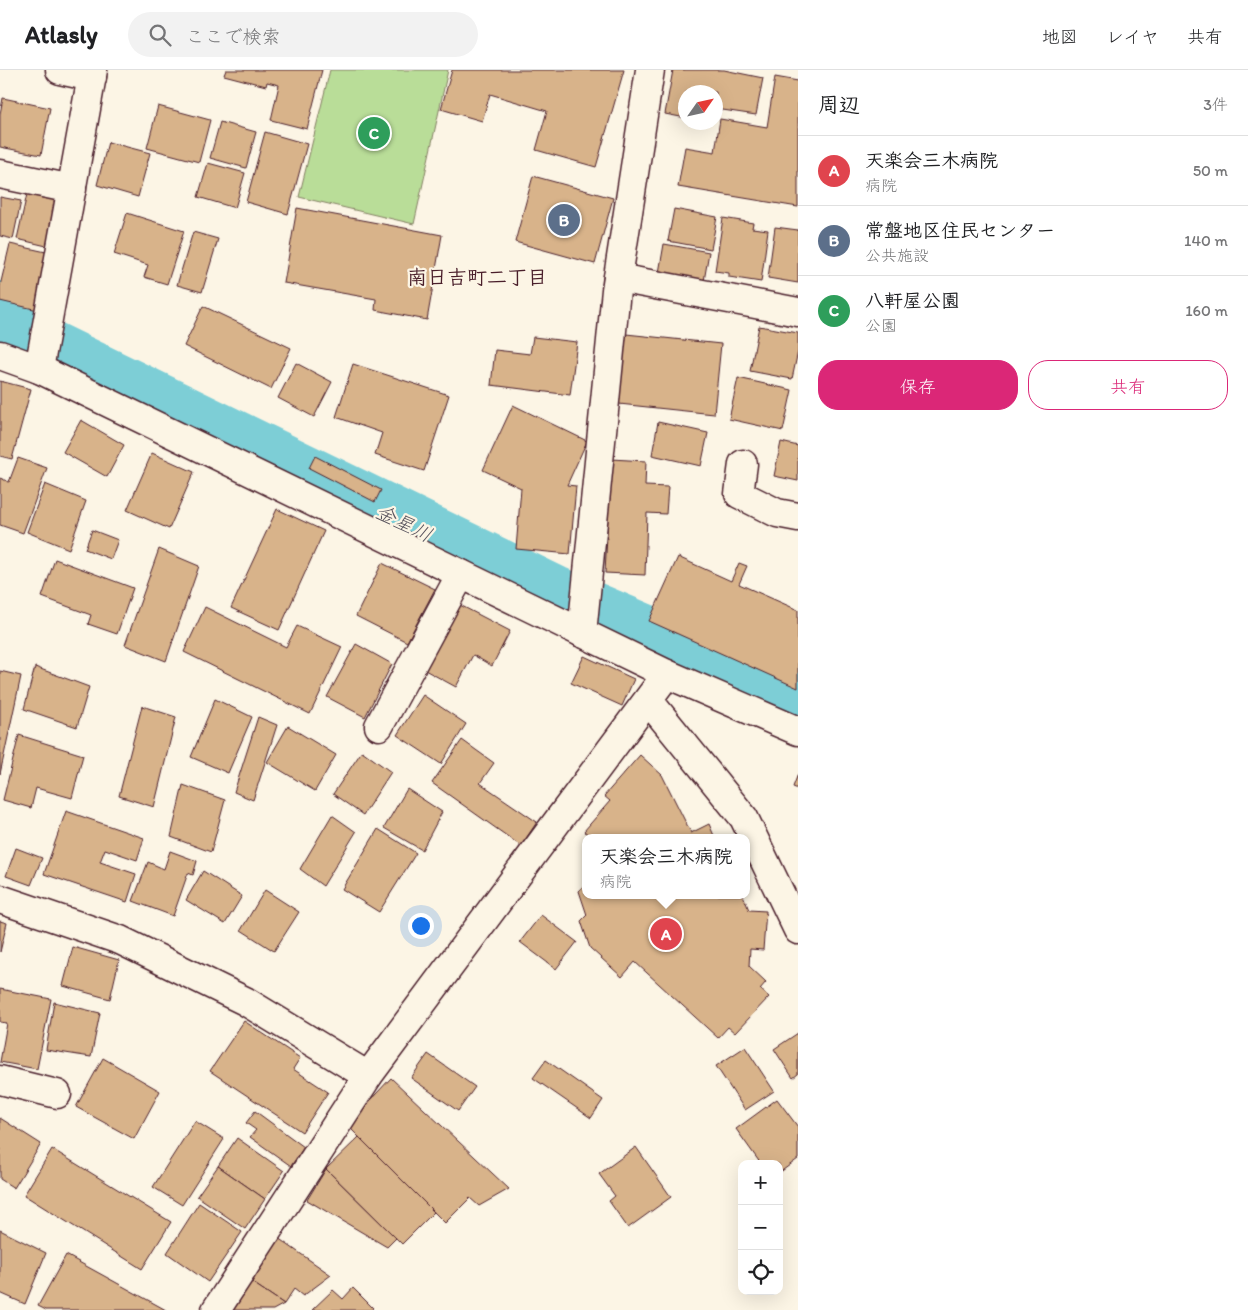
<!DOCTYPE html>
<html lang="ja">
<meta charset="utf-8">
<style>
:root{--surface:#fff;--page:#f2f2f2;--text:#202124;--muted:#757577;--line:#e0e0e0;--accent:#db2777}
body{margin:0;font-family:Itim,"Klee One",sans-serif;background:var(--page);color:var(--text)}
.controls{position:absolute;right:15px;bottom:15px;display:grid;overflow:hidden;border-radius:10px;box-shadow:0 5px 20px #0002}
.controls button{width:45px;height:45px;display:grid;place-items:center;padding:0;border:0;border-bottom:1px solid var(--line);background:var(--surface);color:var(--text);font:25px sans-serif}
.compass{position:absolute;left:678px;top:15px;width:45px;height:45px;border-radius:50%;background:var(--surface);box-shadow:0 5px 20px #0002;rotate:56deg}
.you{position:absolute;left:420px;top:855px;width:18px;height:18px;margin:-12px;border:4px solid #fff;border-radius:50%;background:#1a73e8;box-shadow:0 0 0 8px #1a73e833}
.badge{display:grid;place-items:center;width:32px;height:32px;border-radius:50%;background:var(--accent);color:#fff;font-size:16px;font-weight:700}
.pin{position:absolute;translate:-50% -50%;border:2px solid #fff;box-shadow:0 1px 5px #0006}
.popup{position:absolute;left:582px;top:764px;width:168px;height:65px;box-sizing:border-box;display:grid;place-content:center;border-radius:10px;background:var(--surface);filter:drop-shadow(0 1px 4px #0005);font-size:16px;white-space:nowrap;color:var(--muted)}
.popup b{font-size:19px;color:var(--text)}
.popup::after{content:'';position:absolute;left:50%;top:100%;margin-left:-10px;border:10px solid transparent;border-top-color:var(--surface)}
.list{margin:0;padding:0;list-style:none}
h2{display:flex;justify-content:space-between;align-items:center;height:65px;margin:0;padding:0 20px;font-size:21px}
h2 small{font-size:16px;font-weight:400;color:var(--muted)}
.list li{display:grid;grid-template-columns:32px 1fr auto;gap:15px;align-items:center;box-sizing:border-box;height:70px;padding:0 20px;border-top:1px solid var(--line)}
.list b{display:block;font-size:19px;white-space:nowrap}
.list p{margin:0;font-size:16px;white-space:nowrap;color:var(--muted)}
.list em{font-size:16px;font-style:normal;color:var(--muted)}
.actions{display:flex;gap:10px;padding:15px 20px}
.actions a{flex:1;padding:11px 0;border:1px solid var(--accent);border-radius:20px;text-align:center;font-size:18px;color:var(--accent)}
.actions .main{background:var(--accent);color:#fff}
.icon{flex:none;width:28px;height:28px;fill:none;stroke:currentColor;stroke-width:2;stroke-linecap:round;stroke-linejoin:round}
.map{position:relative;flex:none;width:798px;height:1240px;overflow:hidden}
header{display:flex;align-items:center;gap:30px;box-sizing:border-box;height:70px;padding:0 25px;background:var(--surface);border-bottom:1px solid var(--line)}
header strong{font-size:24px}
nav{display:flex;gap:28px;margin-inline-start:auto;font-size:18px}
.search{width:350px;height:45px;background:var(--page);display:flex;align-items:center;gap:12px;box-sizing:border-box;padding:0 18px;border-radius:28px;color:var(--muted);font-size:19px}
main{display:flex}
aside{flex:1;background:var(--surface)}
.map>svg:first-child{display:block}
</style>
<header>
<strong>Atlasly</strong>
<div class="search"><svg class="icon" aria-label="search" viewBox="0 0 24 24"><circle cx="10" cy="10" r="6"/><path d="M15 15l6 6"/></svg>ここで検索</div>
<nav><a>地図</a><a>レイヤ</a><a>共有</a></nav>
</header>
<main>
<div class="map">
<svg width="798" height="1240" viewBox="0 0 798 1240">
<rect width="100%" height="100%" fill="#fcf5e5"/>
<filter id="ink" filterUnits="userSpaceOnUse"><feTurbulence type="fractalNoise" baseFrequency=".02" numOctaves="2"/><feDisplacementMap in="SourceGraphic" scale="10" xChannelSelector="R" yChannelSelector="G"/><feConvolveMatrix kernelMatrix="1 2 1 2 8 2 1 2 1" color-interpolation-filters="sRGB"/></filter>
<g filter="url(#ink)">
<polygon fill="#b9dd98" stroke="#827e62" points="330,0 448,0 414,154 299,127"/>
<g fill="none" stroke-linecap="round" stroke-linejoin="round">
<polyline stroke="#7dced6" stroke-width="60" points="0,241 16,264 553,525 798,629"/>
</g>
<g fill="#d8b38a" stroke="#4a1f2b">
<polygon points="226,0 322,0 307,59 271,50 279,15 267,12 266,16 224,5"/>
<polygon points="452,0 624,0 596,97 536,80 547,41 490,24 482,51 441,39"/>
<polygon points="673,0 724,0 763,8 756,45 716,39 716,22 686,22 686,48 665,44"/>
<polygon points="775,7 798,11 798,137 678,117 685,77 715,82 720,49 767,57"/>
<polygon points="3,28 50,38 41,85 0,77 0,44"/>
<polygon points="158,36 210,50 199,92 147,78"/>
<polygon points="220,52 256,62 246,98 210,88"/>
<polygon points="265,62 307,74 288,144 246,132"/>
<polygon points="108,72 150,83 138,127 97,115"/>
<polygon points="208,93 245,103 235,138 198,127"/>
<polygon points="533,106 613,128 595,194 515,172"/>
<polygon points="29,115 67,124 55,178 17,169"/>
<polygon points="0,127 21,131 13,169 0,166"/>
<polygon points="297,138 442,165 427,250 375,240 376,229 284,213"/>
<polygon points="674,139 717,147 711,179 668,171"/>
<polygon points="127,143 184,161 167,214 144,207 148,195 114,184"/>
<polygon points="723,148 753,153 752,158 768,160 761,212 729,207 729,203 715,201"/>
<polygon points="775,157 798,160 798,213 768,208"/>
<polygon points="193,162 218,169 202,222 177,215"/>
<polygon points="10,174 55,184 42,241 0,231 0,216"/>
<polygon points="664,174 709,182 704,211 659,203"/>
<polygon points="203,236 291,278 271,319 184,276"/>
<polygon points="759,256 798,263 798,281 792,309 750,301"/>
<polygon points="626,264 721,274 714,344 619,334"/>
<polygon points="533,267 577,272 570,325 491,315 495,280 530,284"/>
<polygon points="296,293 332,312 314,347 278,328"/>
<polygon points="353,294 449,325 424,401 375,385 382,363 336,347"/>
<polygon points="738,308 792,320 783,361 729,349"/>
<polygon points="0,311 31,319 12,389 0,386"/>
<polygon points="513,335 587,371 567,415 576,416 570,484 516,479 521,418 483,400"/>
<polygon points="81,350 124,375 107,407 63,382"/>
<polygon points="658,352 708,363 701,396 652,385"/>
<polygon points="781,372 798,376 798,411 774,406"/>
<polygon points="152,383 194,402 169,459 127,440"/>
<polygon points="315,386 381,420 375,432 309,398"/>
<polygon points="18,388 47,398 23,463 0,455 0,408 9,412"/>
<polygon points="611,389 646,391 645,416 668,417 666,444 647,443 645,505 605,503"/>
<polygon points="45,414 86,431 69,479 27,462"/>
<polygon points="277,439 324,461 279,560 231,538"/>
<polygon points="92,460 118,470 111,489 85,479"/>
<polygon points="159,479 199,496 166,591 125,575"/>
<polygon points="678,487 731,511 739,493 747,496 739,514 798,540 798,618 649,551"/>
<polygon points="55,489 133,518 117,564 88,554 91,545 42,527"/>
<polygon points="382,493 435,519 407,572 356,546"/>
<polygon points="458,534 510,561 492,596 473,585 456,617 423,599"/>
<polygon points="205,537 286,577 297,556 342,577 310,644 184,582"/>
<polygon points="356,574 392,594 365,647 327,627"/>
<polygon points="584,586 634,609 622,636 571,613"/>
<polygon points="35,597 89,617 77,657 24,639"/>
<polygon points="0,601 21,606 0,704"/>
<polygon points="423,625 466,654 441,694 397,665"/>
<polygon points="215,629 252,647 228,703 191,687"/>
<polygon points="142,636 176,647 154,737 119,726"/>
<polygon points="258,647 277,655 253,730 234,722"/>
<polygon points="288,656 336,685 315,721 267,692"/>
<polygon points="19,665 83,685 72,728 36,718 31,738 3,730"/>
<polygon points="462,670 494,693 480,713 537,752 521,776 432,713"/>
<polygon points="362,681 391,702 363,745 333,724"/>
<polygon points="640,685 662,705 691,763 709,754 715,768 592,768 584,761 610,731 604,726"/>
<polygon points="798,704 798,719 793,717"/>
<polygon points="183,715 225,730 211,782 171,767"/>
<polygon points="407,719 442,742 422,780 384,758"/>
<polygon points="66,741 144,768 137,790 105,779 100,792 136,804 127,832 44,804"/>
<polygon points="332,745 356,762 323,816 300,799"/>
<polygon points="378,759 416,783 379,842 342,819"/>
<polygon points="16,778 42,788 31,815 6,806"/>
<polygon points="170,781 197,791 193,805 188,803 173,846 133,831 148,792 164,799"/>
<polygon points="203,801 242,826 225,854 186,830"/>
<polygon points="586,813 586,825 743,825 749,840 766,841 763,880 750,879 749,896 766,912 760,919 769,927 735,963 728,957 718,968 635,892 622,907 590,878 581,851 587,845 579,821"/>
<polygon points="265,820 299,842 274,881 241,860"/>
<polygon points="541,845 577,872 556,899 520,872"/>
<polygon points="0,851 7,853 0,882"/>
<polygon points="73,877 119,890 110,929 63,916"/>
<polygon points="0,919 51,929 37,999 0,992 7,953 0,952"/>
<polygon points="54,932 100,943 91,987 46,980"/>
<polygon points="244,951 300,988 293,999 328,1022 302,1062 210,1001"/>
<polygon points="798,963 798,1004 793,1008 774,979"/>
<polygon points="745,977 774,1021 745,1040 716,996"/>
<polygon points="428,984 475,1017 458,1041 411,1008"/>
<polygon points="103,988 160,1021 134,1069 76,1037"/>
<polygon points="546,990 603,1030 591,1048 533,1008"/>
<polygon points="391,1008 509,1119 479,1136 470,1128 445,1153 347,1055"/>
<polygon points="777,1029 798,1057 798,1089 779,1103 779,1094 761,1094 736,1059"/>
<polygon points="255,1041 304,1077 291,1096 250,1067 256,1060 246,1053"/>
<polygon points="0,1048 41,1074 14,1118 0,1109"/>
<polygon points="195,1051 224,1069 182,1135 153,1117"/>
<polygon points="359,1067 434,1142 402,1174 326,1099"/>
<polygon points="237,1068 284,1101 265,1129 218,1096"/>
<polygon points="636,1077 671,1127 628,1158 609,1131 615,1126 599,1104"/>
<polygon points="52,1079 171,1152 142,1199 24,1125"/>
<polygon points="218,1096 265,1129 245,1159 197,1126"/>
<polygon points="326,1099 396,1168 387,1177 307,1130"/>
<polygon points="199,1133 242,1162 208,1212 167,1183"/>
<polygon points="0,1160 46,1183 25,1234 0,1223"/>
<polygon points="278,1168 331,1205 303,1226 294,1219 284,1234 250,1211"/>
<polygon points="66,1185 166,1240 46,1240 38,1236"/>
<polygon points="250,1211 284,1234 273,1240 232,1240"/>
<polygon points="353,1218 373,1238 371,1240 312,1240 333,1220 343,1229"/>
</g>
<g fill="none" stroke-linecap="round" stroke-linejoin="round">
<g stroke="#4a1f2b" stroke-width="31">
<g id="minor">
<polyline points="60,0 92,7"/>
<polyline points="0,104 72,119"/>
<polyline points="618,208 798,242"/>
<polyline points="0,285 39,299 667,604 798,661"/>
<polyline points="39,299 93,0"/>
<polyline points="743,394 739,424 777,443 798,447"/>
<polyline points="582,563 616,220 650,0"/>
<polyline points="649,631 744,748 798,860"/>
<polyline points="379,656 461,504"/>
<polyline points="0,829 120,870 245,931 368,1006"/>
<polyline points="0,1010 57,1024"/>
<polyline points="216,1240 368,1006 667,604"/>
</g>
</g>
<use href="#minor" stroke="#fcf5e5" stroke-width="28"/>
</g>
</g>
<g text-anchor="middle" dominant-baseline="central" stroke-width="4.5" stroke-linejoin="round" paint-order="stroke">
<g font-size="20" font-weight="bold" fill="#4a1f2b" stroke="#fcf5e5">
<text x="477" y="207">南日吉町二丁目</text>
</g>
<g font-size="20" font-style="italic" fill="#59545e" stroke="#fcf5e5">
<text transform="translate(404 453) rotate(26)">金星川</text>
</g>
</g>
</svg>
<div class="controls">
<button>+</button>
<button>−</button>
<button><svg class="icon" aria-label="locate" viewBox="0 0 24 24"><circle cx="12" cy="12" r="6"/><path d="M12 2v4M12 18v4M2 12h4M18 12h4"/></svg></button>
</div>
<svg class="compass" viewBox="-18 -18 36 36"><path d="M0-13l5 13h-10z" fill="#e53935"/><path d="M0 13l5-13h-10z" fill="#757577"/></svg>
<div class="you"></div>
<div class="pin badge" style="left:666px;top:864px;background:#e0444e">A</div>
<div class="popup"><b>天楽会三木病院</b>病院</div>
<div class="pin badge" style="left:564px;top:150px;background:#5c6f8a">B</div>
<div class="pin badge" style="left:374px;top:63px;background:#2e9e5b">C</div>
</div>
<aside>
<h2>周辺<small>3件</small></h2>
<ul class="list">
<li><span class="badge" style="background:#e0444e">A</span><div><b>天楽会三木病院</b><p>病院</p></div><em>50 m</em></li>
<li><span class="badge" style="background:#5c6f8a">B</span><div><b>常盤地区住民センター</b><p>公共施設</p></div><em>140 m</em></li>
<li><span class="badge" style="background:#2e9e5b">C</span><div><b>八軒屋公園</b><p>公園</p></div><em>160 m</em></li>
</ul>
<div class="actions"><a class="main">保存</a><a>共有</a></div>
</aside>
</main>
